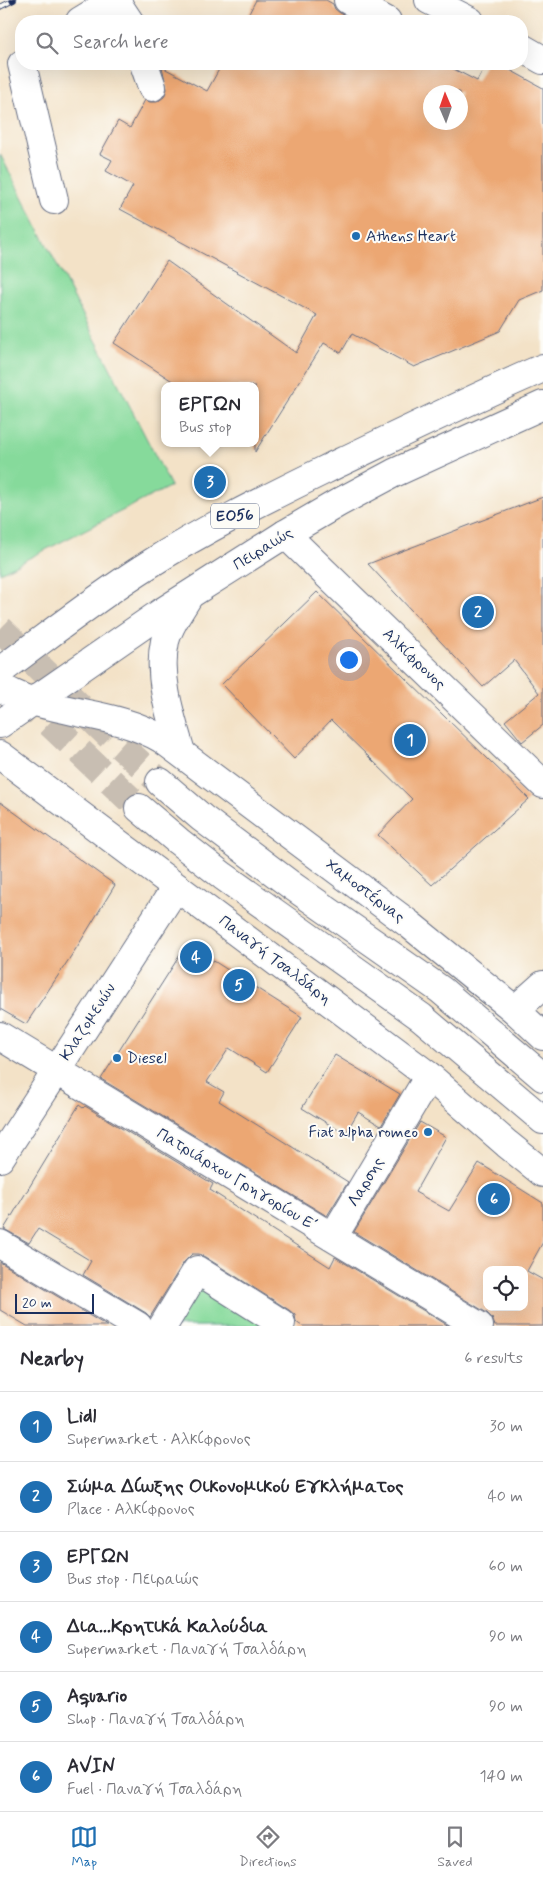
<!DOCTYPE html>
<meta charset="utf-8">
<style>
:root{--surface:#fff;--page:#f2f2f3;--text:#2b2b33;--muted:#7c7c81;--line:#e1e1e2;--accent:#1f6fb2}
body{margin:0;font-family:Mynerve,sans-serif;background:var(--page);color:var(--text)}
.controls{position:absolute;right:15px;bottom:15px;display:grid;overflow:hidden;border-radius:10px;box-shadow:0 5px 20px #0002}
.controls button{width:45px;height:45px;display:grid;place-items:center;padding:0;border:0;border-bottom:1px solid var(--line);background:var(--surface);color:var(--text);font:25px sans-serif}
.compass{position:absolute;left:423px;top:85px;width:45px;height:45px;border-radius:50%;background:var(--surface);box-shadow:0 5px 20px #0002;rotate:358deg}
.scale{position:absolute;left:15px;bottom:12px;width:79px;box-sizing:border-box;padding-left:5px;border:2px solid #1b2f5e;border-top:0;font-size:14px;line-height:18px;white-space:nowrap;color:#1b2f5e;-webkit-text-stroke:4px #fdfcf7;paint-order:stroke}
.you{position:absolute;left:348px;top:659px;width:18px;height:18px;margin:-12px;border:4px solid #fff;border-radius:50%;background:#1a73e8;box-shadow:0 0 0 8px #1a73e833}
.badge{display:grid;place-items:center;width:32px;height:32px;border-radius:50%;background:var(--accent);color:#fff;font-size:16px;font-weight:700}
.pin{position:absolute;translate:-50% -50%;border:2px solid #fff;box-shadow:0 1px 5px #0006}
.popup{position:absolute;left:161px;top:382px;width:98px;height:65px;box-sizing:border-box;display:grid;place-content:center;border-radius:10px;background:var(--surface);filter:drop-shadow(0 1px 4px #0005);font-size:16px;white-space:nowrap;color:var(--muted)}
.popup b{font-size:19px;color:var(--text)}
.popup::after{content:'';position:absolute;left:50%;top:100%;margin-left:-10px;border:10px solid transparent;border-top-color:var(--surface)}
.list{margin:0;padding:0;list-style:none}
h2{display:flex;justify-content:space-between;align-items:center;height:65px;margin:0;padding:0 20px;font-size:21px}
h2 small{font-size:16px;font-weight:400;color:var(--muted)}
.list li{display:grid;grid-template-columns:32px 1fr auto;gap:15px;align-items:center;box-sizing:border-box;height:70px;padding:0 20px;border-top:1px solid var(--line)}
.list b{display:block;font-size:19px;white-space:nowrap}
.list p{margin:0;font-size:16px;white-space:nowrap;color:var(--muted)}
.list em{font-size:16px;font-style:normal;color:var(--muted)}
.icon{flex:none;width:28px;height:28px;fill:none;stroke:currentColor;stroke-width:2;stroke-linecap:round;stroke-linejoin:round}
.map{position:relative;flex:none;width:543px;height:1326px;overflow:hidden}
.search{position:absolute;background:var(--surface);box-shadow:0 5px 20px #0002;left:15px;right:15px;top:15px;height:55px;display:flex;align-items:center;gap:12px;box-sizing:border-box;padding:0 18px;border-radius:20px;color:var(--muted);font-size:19px}
.sheet{height:485px;background:var(--surface)}
nav{display:flex;justify-content:space-around;align-items:center;box-sizing:border-box;height:70px;border-top:1px solid var(--line);background:var(--surface);font-size:14px;color:var(--muted)}
nav a{display:grid;justify-items:center;gap:2px}
nav .on{color:var(--accent)}
.map>svg:first-child{display:block}
</style>
<div class="map">
<svg width="543" height="1326" viewBox="0 0 543 1326">
<rect width="100%" height="100%" fill="#fdfcf7"/>
<filter id="ink" filterUnits="userSpaceOnUse"><feTurbulence type="fractalNoise" baseFrequency=".02" numOctaves="2"/><feDisplacementMap in="SourceGraphic" scale="10" xChannelSelector="R" yChannelSelector="G"/><feConvolveMatrix kernelMatrix="1 2 1 2 8 2 1 2 1" color-interpolation-filters="sRGB"/></filter>
<filter id="wash" filterUnits="userSpaceOnUse"><feTurbulence type="fractalNoise" baseFrequency=".0096" numOctaves="4" result="noise"/><feDisplacementMap in="SourceGraphic" scale="20" xChannelSelector="R" yChannelSelector="G"/><feGaussianBlur stdDeviation="1.12" result="paint"/><feColorMatrix in="noise" values="0 0 0 0 0 0 0 0 0 0 0 0 0 0 0 0 0 1.4 0 .05"/><feComposite in="paint" operator="in"/></filter>
<g filter="url(#wash)">
<rect width="100%" height="100%" fill="#f3e2c7"/>
<g fill="#86da9b" stroke="#50847c">
<polygon points="0,154 171,486 0,573"/>
<polygon points="202,1280 269,1326 173,1326"/>
</g>
<g id="blocks">
<g fill="#eca773" fill-rule="evenodd">
<polygon points="256,0 326,0 333,4 335,9 340,13 355,21 245,21"/>
<path d="M222,64h222l33,17 9,-17h13l44,24v202l-24,10 -19,31 -86,36 -62,-33 -11,19 -17,-10 -69,109v-66h-75l-66,-43 53,-82 129,92 21,-38 -197,-106 13,-23 -27,-15 6,-11 -12,-6 18,-33 12,7 15,-28 5,2h7l7,-5 3,-8 -5,-22 45,24zM430,92h30v30h-30z"/>
<polygon points="543,497 543,725 522,742 505,721 539,693 514,660 483,687 368,564"/>
<polygon points="317,592 529,799 432,885 378,835 412,799 331,720 294,759 222,684"/>
<polygon points="0,802 115,885 79,944 26,1024 0,1009"/>
<polygon points="187,944 302,1017 267,1072 229,1048 207,1082 224,1092 219,1101 348,1182 327,1216 101,1079"/>
<polygon points="335,1055 400,1094 381,1126 358,1112 345,1134 302,1108"/>
<polygon points="79,1105 83,1108 85,1106 213,1184 210,1190 330,1267 335,1257 449,1326 302,1326 296,1322 295,1315 289,1310 205,1257 198,1254 192,1254 184,1262 150,1317 146,1313 83,1275 91,1261 38,1229 29,1243 4,1229"/>
<path d="M420,1122l26,15 -31,55 34,19 30,-48 64,40v39l-16,29 16,9v46h-48l-3,-8 -5,-5 -133,-81zM487,1270h37v37h-37z"/>
<polygon points="0,1262 107,1326 27,1326 0,1310"/>
</g>
</g>
</g>
<g filter="url(#ink)">
<use href="#blocks" fill-opacity="0" stroke="#676e83" stroke-width="1"/>
<g fill="none" stroke-linecap="round" stroke-linejoin="round">
<g stroke="#c8beb2" stroke-width="28" stroke-dasharray="28 14" stroke-linecap="butt">
<polyline points="0,629 119,745 160,782"/>
<polyline points="19,694 139,808"/>
</g>
<g stroke="#676e83" stroke-width="30">
<g id="minor">
<polyline points="115,0 129,21"/>
<polyline points="348,0 387,21"/>
<polyline points="429,0 470,21"/>
<polyline points="80,21 115,0"/>
<polyline points="522,48 543,60"/>
<polyline points="22,64 54,200"/>
<polyline points="144,64 152,87"/>
<polyline points="285,534 543,784"/>
<polyline points="515,1010 543,985"/>
<polyline points="0,1036 479,1326"/>
<polyline points="0,1158 176,887"/>
<polyline points="333,1237 429,1076"/>
<polyline points="0,1244 138,1326"/>
<polyline points="163,1326 197,1270 281,1323"/>
</g>
</g>
<g stroke="#676e83" stroke-width="30">
<g id="major">
<path d="M0,671c49,-36 97,-74 148,-106 61,-39 128,-71 193,-103 67,-32 134,-65 202,-94"/>
<path d="M0,688c11,4 21,10 32,13 45,14 89,14 130,38l247,185 106,86 28,26"/>
<polyline points="0,724 162,612 285,534 338,503 394,473 543,405"/>
<path d="M181,752c-10,-34 -24,-75 -16,-111 4,-16 14,-29 22,-42"/>
<polyline points="0,755 429,1076 507,1144 543,1173"/>
<polyline points="160,782 202,818 291,885 441,990 543,1077"/>
<polyline points="139,808 178,841 223,876 421,1017 543,1120"/>
</g>
</g>
<use href="#minor" stroke="#fff" stroke-width="28"/>
<use href="#major" stroke="#fff" stroke-width="28"/>
<g stroke="#1b2f5e" stroke-width="5.5">
<polyline id="rail" points="0,7 14,0"/>
</g>
<use href="#rail" stroke="#fdfcf7" stroke-width="4" stroke-dasharray="11" stroke-linecap="butt"/>
</g>
</g>
<g fill="#1f6fb2" stroke="#fdfcf7" stroke-width="2">
<circle cx="356" cy="236" r="5"/>
<circle cx="117" cy="1058" r="5"/>
<circle cx="428" cy="1132" r="5"/>
</g>
<g text-anchor="middle" dominant-baseline="central" stroke-width="4" stroke-linejoin="round" paint-order="stroke">
<rect fill="#fdfcf7" stroke="#5f6c8c" stroke-width="1" x="211" y="503.5" width="48" height="25" rx="4"/>
<g font-size="15" font-weight="bold" fill="#1b2f5e">
<text x="235" y="516">ΕΟ56</text>
</g>
<g font-size="16" fill="#1b2f5e" stroke="#fdfcf7" text-anchor="start">
<text x="366" y="236">Athens Heart</text>
<text x="127" y="1058">Diesel</text>
<text x="418" y="1132" text-anchor="end">Fiat alpha romeo</text>
</g>
<g font-size="16" fill="#1b2f5e" stroke="#fdfcf7">
<text transform="translate(263 549) rotate(-32)">Πειραιώς</text>
<text transform="translate(414 659) rotate(44)">Αλκίφρονος</text>
<text transform="translate(365 891) rotate(37)">Χαμοστέρνας</text>
<text transform="translate(275 960) rotate(37)">Παναγή Τσαλδάρη</text>
<text transform="translate(88 1022) rotate(-57)">Κλαζομενών</text>
<text transform="translate(239 1181) rotate(31)">Πατριάρχου Γρηγορίου Ε΄</text>
<text transform="translate(366 1182) rotate(-59)">Λαρσης</text>
</g>
</g>
</svg>
<div class="controls">
<button><svg class="icon" aria-label="locate" viewBox="0 0 24 24"><circle cx="12" cy="12" r="6"/><path d="M12 2v4M12 18v4M2 12h4M18 12h4"/></svg></button>
</div>
<svg class="compass" viewBox="-18 -18 36 36"><path d="M0-13l5 13h-10z" fill="#e53935"/><path d="M0 13l5-13h-10z" fill="#7c7c81"/></svg>
<div class="scale">20 m</div>
<div class="you"></div>
<div class="pin badge" style="left:410px;top:740px">1</div>
<div class="pin badge" style="left:478px;top:612px">2</div>
<div class="pin badge" style="left:210px;top:482px">3</div>
<div class="popup"><b>ΕΡΓΩΝ</b>Bus stop</div>
<div class="pin badge" style="left:196px;top:957px">4</div>
<div class="pin badge" style="left:239px;top:985px">5</div>
<div class="pin badge" style="left:494px;top:1199px">6</div>
<div class="search"><svg class="icon" aria-label="search" viewBox="0 0 24 24"><circle cx="10" cy="10" r="6"/><path d="M15 15l6 6"/></svg>Search here</div>
</div>
<section class="sheet">
<h2>Nearby<small>6 results</small></h2>
<ul class="list">
<li><span class="badge">1</span><div><b>Lidl</b><p>Supermarket · Αλκίφρονος</p></div><em>30 m</em></li>
<li><span class="badge">2</span><div><b>Σώμα Δίωξης Οικονομικού Εγκλήματος</b><p>Place · Αλκίφρονος</p></div><em>40 m</em></li>
<li><span class="badge">3</span><div><b>ΕΡΓΩΝ</b><p>Bus stop · Πειραιώς</p></div><em>60 m</em></li>
<li><span class="badge">4</span><div><b>Δια...Κρητικά Καλούδια</b><p>Supermarket · Παναγή Τσαλδάρη</p></div><em>90 m</em></li>
<li><span class="badge">5</span><div><b>Aquario</b><p>Shop · Παναγή Τσαλδάρη</p></div><em>90 m</em></li>
<li><span class="badge">6</span><div><b>AVIN</b><p>Fuel · Παναγή Τσαλδάρη</p></div><em>140 m</em></li>
</ul>
</section>
<nav>
<a class="on"><svg class="icon" aria-label="map" viewBox="0 0 24 24"><path d="M3 6l6-2 6 2 6-2v14l-6 2-6-2-6 2zM9 4v14M15 6v14"/></svg>Map</a>
<a><svg class="icon" aria-label="directions" viewBox="0 0 24 24"><path d="M12 3l9 9-9 9-9-9zM9 14v-3h6M13 9l2 2-2 2"/></svg>Directions</a>
<a><svg class="icon" aria-label="saved" viewBox="0 0 24 24"><path d="M7 4h10v16l-5-4-5 4z"/></svg>Saved</a>
</nav>
